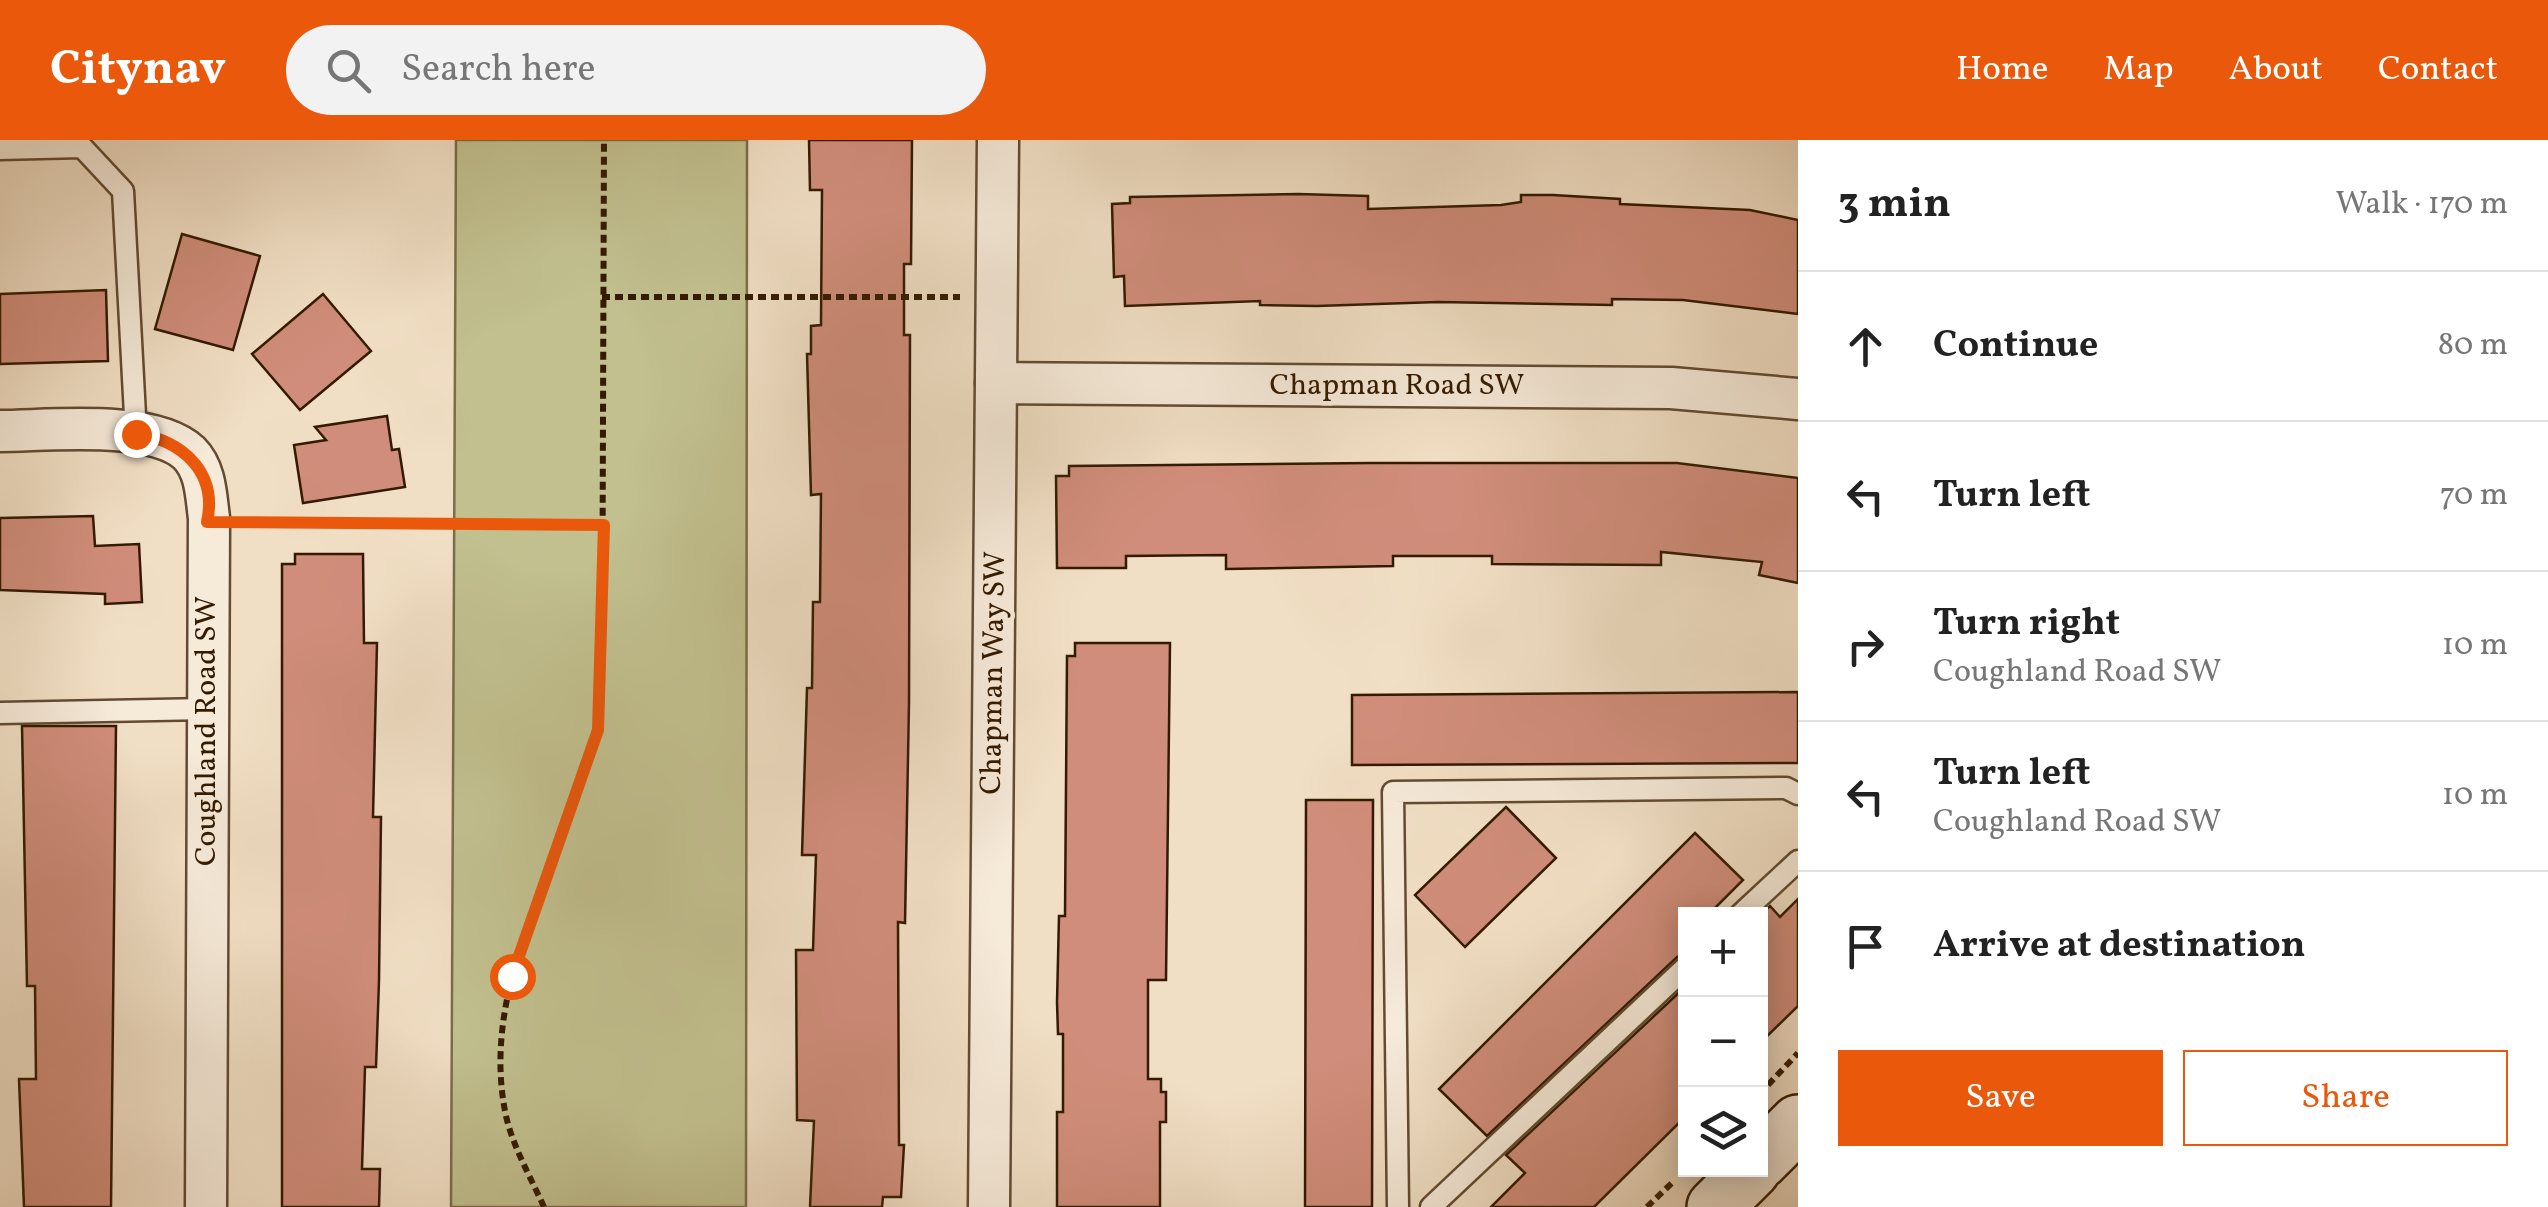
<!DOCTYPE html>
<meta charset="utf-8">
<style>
:root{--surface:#fff;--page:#f2f2f2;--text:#222;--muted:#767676;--line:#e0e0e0;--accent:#ea580c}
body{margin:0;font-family:Vollkorn,serif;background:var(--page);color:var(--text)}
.controls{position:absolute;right:30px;bottom:30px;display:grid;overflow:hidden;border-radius:0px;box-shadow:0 5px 25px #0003}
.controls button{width:90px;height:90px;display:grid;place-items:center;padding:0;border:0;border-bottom:2px solid var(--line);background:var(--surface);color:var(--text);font:50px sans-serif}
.stop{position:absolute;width:30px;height:30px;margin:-22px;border:8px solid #ea580c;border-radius:50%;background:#fff}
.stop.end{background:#ea580c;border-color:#fff;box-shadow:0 2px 10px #0008}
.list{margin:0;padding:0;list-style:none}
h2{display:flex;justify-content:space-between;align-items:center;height:130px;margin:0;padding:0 40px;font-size:42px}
h2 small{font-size:32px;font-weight:400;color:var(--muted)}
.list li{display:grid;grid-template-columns:65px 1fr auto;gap:30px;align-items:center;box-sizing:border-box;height:150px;padding:0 40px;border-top:2px solid var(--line)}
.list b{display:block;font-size:38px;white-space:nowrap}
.list p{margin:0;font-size:32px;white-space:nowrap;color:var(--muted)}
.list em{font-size:32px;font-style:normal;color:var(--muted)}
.actions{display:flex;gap:20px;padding:30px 40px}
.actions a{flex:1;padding:22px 0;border:2px solid var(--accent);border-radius:0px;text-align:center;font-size:35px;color:var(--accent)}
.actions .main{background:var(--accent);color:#fff}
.icon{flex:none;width:55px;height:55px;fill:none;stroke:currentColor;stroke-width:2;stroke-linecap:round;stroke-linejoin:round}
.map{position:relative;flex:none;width:1798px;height:1067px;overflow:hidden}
header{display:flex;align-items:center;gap:60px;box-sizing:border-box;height:140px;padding:0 50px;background:var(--accent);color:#fff}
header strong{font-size:48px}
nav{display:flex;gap:55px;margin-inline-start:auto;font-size:35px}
.search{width:700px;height:90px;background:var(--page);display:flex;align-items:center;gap:25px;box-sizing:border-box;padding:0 35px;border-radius:55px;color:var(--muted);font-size:38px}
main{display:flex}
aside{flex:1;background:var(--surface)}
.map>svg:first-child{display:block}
</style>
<header>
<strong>Citynav</strong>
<div class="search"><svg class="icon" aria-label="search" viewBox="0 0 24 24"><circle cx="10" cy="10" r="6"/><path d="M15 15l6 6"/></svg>Search here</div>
<nav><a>Home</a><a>Map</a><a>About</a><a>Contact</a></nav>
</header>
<main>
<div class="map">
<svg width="1798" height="1067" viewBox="0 0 1798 1067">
<rect width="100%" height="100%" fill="#f1dfc5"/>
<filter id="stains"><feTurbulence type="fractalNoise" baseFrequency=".002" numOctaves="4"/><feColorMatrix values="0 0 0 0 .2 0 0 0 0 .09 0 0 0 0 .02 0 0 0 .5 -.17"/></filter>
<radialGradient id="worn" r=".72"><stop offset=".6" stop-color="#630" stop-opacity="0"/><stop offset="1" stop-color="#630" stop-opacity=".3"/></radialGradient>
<polygon fill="#c2c08f" stroke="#7a6d48" stroke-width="2.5" points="456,0 747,0 746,1067 451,1067"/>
<g fill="#d08d7b" stroke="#331a00" stroke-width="2.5">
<polygon points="809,0 912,0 911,124 904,124 904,195 910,195 909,563 905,783 898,782 899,1005 904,1005 901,1057 883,1057 882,1067 810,1067 814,981 797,980 796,810 813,810 816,715 802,715 807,548 812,548 813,462 820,462 821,354 811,355 807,214 811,214 811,186 821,185 822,50 810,50"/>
<polygon points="1298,54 1368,56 1368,69 1501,65 1521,62 1521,55 1553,55 1620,59 1620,64 1750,70 1798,80 1798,174 1683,160 1612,159 1612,165 1438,162 1317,166 1260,165 1260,161 1125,166 1124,136 1114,137 1112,64 1130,63 1130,57"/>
<polygon points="182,94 260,116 233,210 155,189"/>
<polygon points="106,150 108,221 0,224 0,154"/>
<polygon points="323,154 371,211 300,270 252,214"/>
<polygon points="387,276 392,310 399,309 405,347 303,363 294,305 326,300 315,287"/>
<polygon points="1371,323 1677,323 1798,338 1798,443 1759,435 1762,422 1661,412 1661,425 1492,424 1492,416 1393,416 1393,426 1226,429 1226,415 1126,416 1126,428 1057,428 1056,336 1069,336 1069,326"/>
<polygon points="93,376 95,406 139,404 142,462 105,464 105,454 0,450 0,378"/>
<polygon points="295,414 363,414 364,503 377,503 373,677 381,677 379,841 376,927 365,927 362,1029 380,1029 379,1067 282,1067 282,424 295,424"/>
<polygon points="1075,503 1170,503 1166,840 1148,840 1148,939 1161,939 1161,952 1166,952 1166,982 1160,982 1160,1067 1057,1067 1057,972 1063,972 1063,894 1058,894 1057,862 1059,776 1065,776 1067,516 1075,516"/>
<polygon points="1798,552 1798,623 1352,625 1352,555"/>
<polygon points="22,586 116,586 111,1067 24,1067 19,939 36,939 35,846 27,846"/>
<polygon points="1306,660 1373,660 1372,1067 1305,1067"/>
<polygon points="1506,667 1556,718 1465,807 1415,755"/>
<polygon points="1695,693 1743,740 1709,774 1686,774 1686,814 1677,817 1487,996 1439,949"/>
<polygon points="1798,759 1798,866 1760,903 1760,775 1770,766 1780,777"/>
<polygon points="1686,846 1686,976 1594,1067 1491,1067 1525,1033 1506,1015"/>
</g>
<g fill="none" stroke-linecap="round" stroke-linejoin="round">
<g stroke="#624b31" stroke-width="25">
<g id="lane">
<polyline points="0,9 82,7 123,51 136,294"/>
<polyline points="0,573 207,569"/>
<polyline points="1741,774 1798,721"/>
<polyline points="1398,1067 1393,652 1786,648 1798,654"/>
<polyline points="1431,1067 1686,827"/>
</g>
</g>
<g stroke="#624b31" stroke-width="45">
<g id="street">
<polyline points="996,243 1671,248 1798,259"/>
<path d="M0,291c48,0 152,-12 189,22 17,17 17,43 20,65l-3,689"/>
<polyline points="989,1067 998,0"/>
</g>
</g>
<g stroke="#331a00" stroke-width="60">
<g id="secondary">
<polyline points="1760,1021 1798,983"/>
<polyline points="1715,1067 1752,1030"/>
</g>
</g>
<g stroke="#331a00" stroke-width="6" stroke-dasharray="8 5" stroke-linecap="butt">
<polyline points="602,157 960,157"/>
<polyline points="245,383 604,385"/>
<polyline points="1768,945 1798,913"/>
<path d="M544,1067c-13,-29 -31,-60 -38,-91 -31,-146 77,-279 96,-418l2,-558"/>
<polyline points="1647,1067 1674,1041"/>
</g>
<use href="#lane" stroke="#f6ead9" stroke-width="20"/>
<use href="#street" stroke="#f6ead9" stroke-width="40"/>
<use href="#secondary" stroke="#f6ead9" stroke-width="55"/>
</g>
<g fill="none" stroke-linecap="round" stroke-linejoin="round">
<path stroke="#ea580c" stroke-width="12" d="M136,294c46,6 82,38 71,88l397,3 -6,205 -86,246"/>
</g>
<g text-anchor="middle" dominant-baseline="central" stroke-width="9" stroke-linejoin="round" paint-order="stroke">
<g font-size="30" fill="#331a00" stroke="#f6ead9">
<text x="1397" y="246">Chapman Road SW</text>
<text transform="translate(994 533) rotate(-89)">Chapman Way SW</text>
<text transform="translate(207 591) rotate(-90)">Coughland Road SW</text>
</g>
</g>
<rect width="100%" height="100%" filter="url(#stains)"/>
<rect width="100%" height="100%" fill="url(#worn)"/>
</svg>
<div class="controls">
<button>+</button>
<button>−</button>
<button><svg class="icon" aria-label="layers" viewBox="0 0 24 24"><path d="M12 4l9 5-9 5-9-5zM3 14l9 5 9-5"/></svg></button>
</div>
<div class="stop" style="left:512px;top:836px"></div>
<div class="stop end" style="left:136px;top:294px"></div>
</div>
<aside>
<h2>3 min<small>Walk · 170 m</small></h2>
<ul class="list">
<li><svg class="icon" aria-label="ahead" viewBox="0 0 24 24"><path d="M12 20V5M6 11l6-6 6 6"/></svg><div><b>Continue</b></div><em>80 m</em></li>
<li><svg class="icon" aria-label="left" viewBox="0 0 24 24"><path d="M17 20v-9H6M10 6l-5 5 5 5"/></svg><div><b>Turn left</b></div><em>70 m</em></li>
<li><svg class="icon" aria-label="right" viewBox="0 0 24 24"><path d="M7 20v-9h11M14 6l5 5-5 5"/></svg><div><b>Turn right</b><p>Coughland Road SW</p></div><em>10 m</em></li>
<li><svg class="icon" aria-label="left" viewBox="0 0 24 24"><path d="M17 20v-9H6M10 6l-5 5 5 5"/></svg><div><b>Turn left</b><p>Coughland Road SW</p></div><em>10 m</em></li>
<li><svg class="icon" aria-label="arrive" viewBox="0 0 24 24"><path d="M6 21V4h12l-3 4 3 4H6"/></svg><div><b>Arrive at destination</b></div></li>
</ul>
<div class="actions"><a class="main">Save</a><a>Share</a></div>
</aside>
</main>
